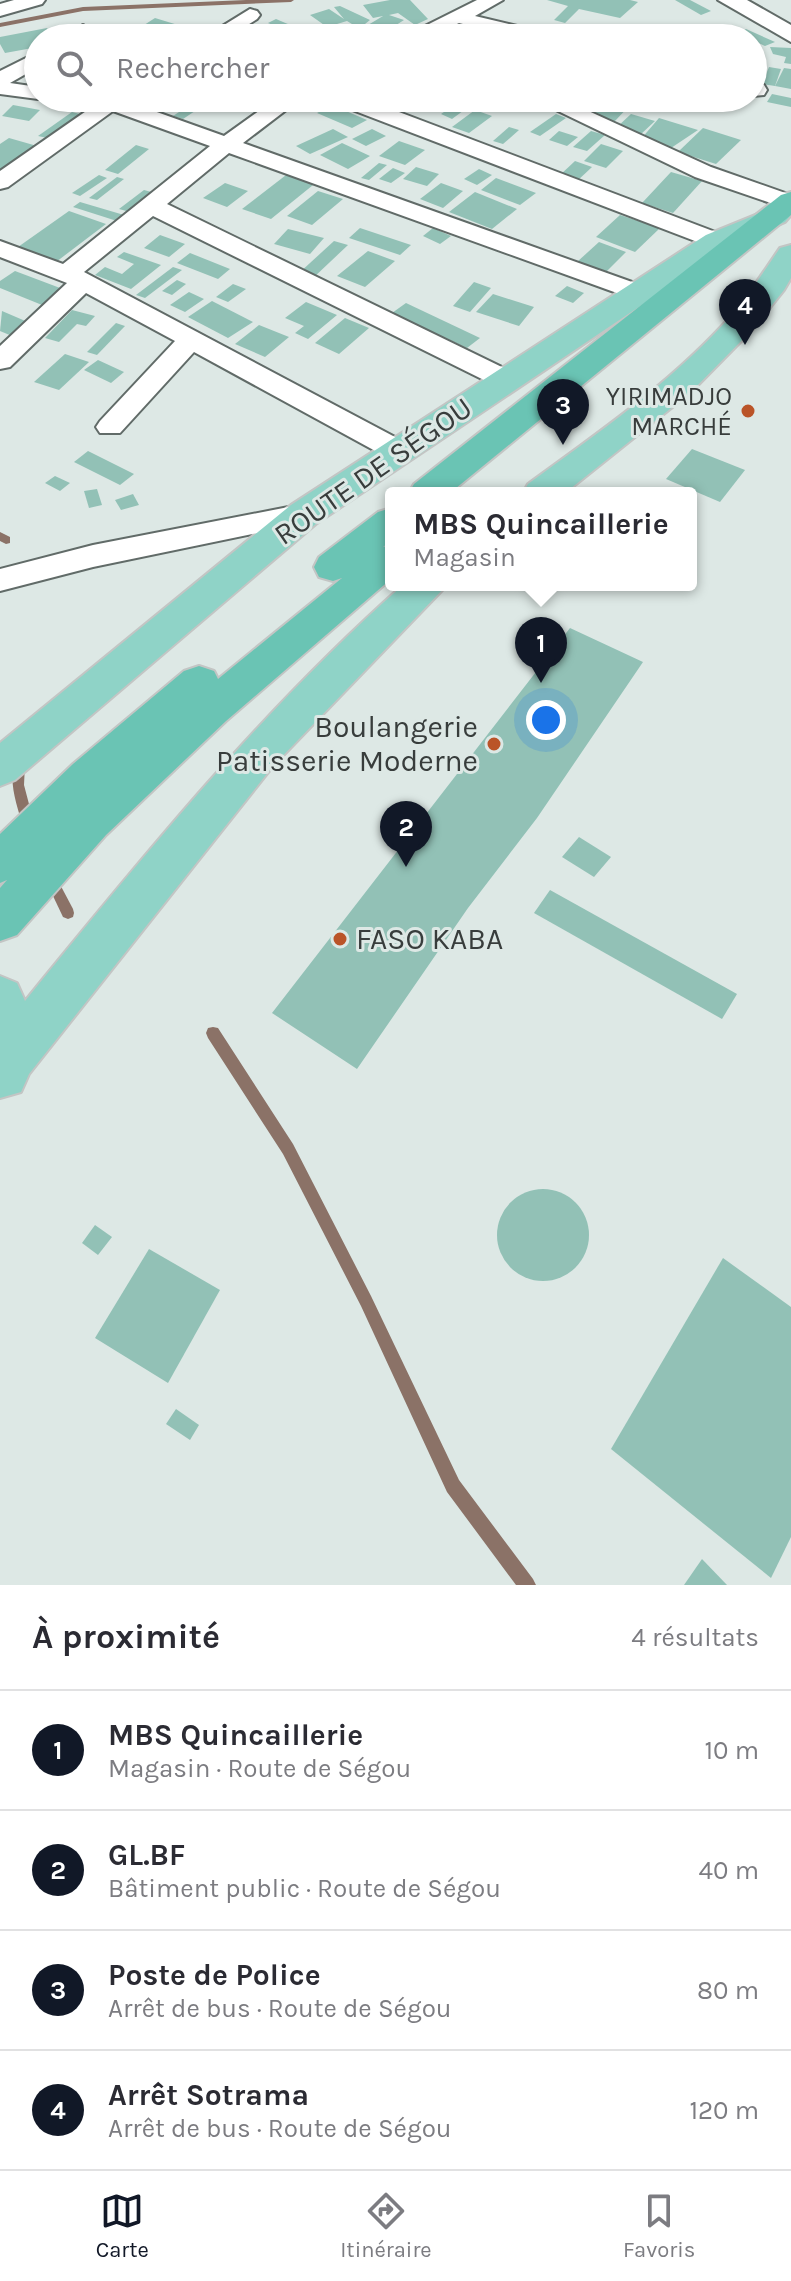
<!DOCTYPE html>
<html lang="fr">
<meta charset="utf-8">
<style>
:root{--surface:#fff;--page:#f2f2f3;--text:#2b2b33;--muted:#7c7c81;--line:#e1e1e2;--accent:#111827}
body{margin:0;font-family:Karla,sans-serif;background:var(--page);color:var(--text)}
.you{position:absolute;left:546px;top:720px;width:28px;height:28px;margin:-20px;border:6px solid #fff;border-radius:50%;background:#1a73e8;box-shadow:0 0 0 12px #1a73e833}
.badge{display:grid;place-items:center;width:52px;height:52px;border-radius:50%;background:var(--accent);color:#fff;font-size:26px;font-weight:700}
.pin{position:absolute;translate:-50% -66px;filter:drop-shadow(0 2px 4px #0008)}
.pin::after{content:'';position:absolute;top:42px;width:28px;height:24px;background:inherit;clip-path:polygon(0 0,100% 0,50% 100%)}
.popup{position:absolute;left:385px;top:487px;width:312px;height:104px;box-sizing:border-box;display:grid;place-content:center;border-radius:8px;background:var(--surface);filter:drop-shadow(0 2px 6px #0005);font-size:26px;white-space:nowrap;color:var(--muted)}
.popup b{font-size:30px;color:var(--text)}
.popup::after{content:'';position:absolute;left:50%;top:100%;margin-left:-16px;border:16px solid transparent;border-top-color:var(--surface)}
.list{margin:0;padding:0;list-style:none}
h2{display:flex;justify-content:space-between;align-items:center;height:104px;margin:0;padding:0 32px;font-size:34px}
h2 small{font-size:26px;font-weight:400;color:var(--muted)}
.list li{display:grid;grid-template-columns:52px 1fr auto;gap:24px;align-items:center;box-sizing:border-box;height:120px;padding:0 32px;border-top:2px solid var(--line)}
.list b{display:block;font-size:30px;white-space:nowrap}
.list p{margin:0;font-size:26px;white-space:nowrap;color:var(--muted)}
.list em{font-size:26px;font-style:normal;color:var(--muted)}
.icon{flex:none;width:44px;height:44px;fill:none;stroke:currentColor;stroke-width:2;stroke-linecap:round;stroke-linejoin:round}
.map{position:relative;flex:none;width:791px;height:1585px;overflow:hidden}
.search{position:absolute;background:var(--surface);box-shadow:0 2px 6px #0004;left:24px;right:24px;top:24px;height:88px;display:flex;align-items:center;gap:20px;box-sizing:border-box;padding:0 28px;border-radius:44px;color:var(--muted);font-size:30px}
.sheet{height:584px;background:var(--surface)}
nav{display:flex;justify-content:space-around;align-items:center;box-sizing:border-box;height:112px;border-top:2px solid var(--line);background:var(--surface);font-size:22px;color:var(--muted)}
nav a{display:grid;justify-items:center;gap:4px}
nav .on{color:var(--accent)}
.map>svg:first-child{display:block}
</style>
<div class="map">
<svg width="791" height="1585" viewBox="0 0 791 1585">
<rect width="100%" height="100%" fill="#dde8e5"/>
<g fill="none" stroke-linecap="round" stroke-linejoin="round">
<g fill="#8b7267" fill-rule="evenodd">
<polygon points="246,0 294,0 291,2 83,11 0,27 0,23 83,7"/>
<polygon points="0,532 10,537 10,543 6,544 0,541"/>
<path d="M19,759l4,2 2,3 -1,21 11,42 -2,4h-8l-2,-4c-6,-22 -15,-44 -8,-66z"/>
<polygon points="50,872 54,873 73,909 74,913 73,917 68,919 63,917 44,877 46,873"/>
<polygon points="213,1027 218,1028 293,1144 371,1296 459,1480 533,1579 536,1585 516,1585 447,1492 361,1306 283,1154 208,1038 206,1033 208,1028"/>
</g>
</g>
<g fill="#92c1b6">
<polygon points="390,0 410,0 428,19 415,25 398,13 389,15 404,20 393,27 404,31 375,38 347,21 327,27 310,15 329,9 344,19 334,7 340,6 370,20 365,24 368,25 383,16 373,18 363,5"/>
<polygon points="547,0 630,0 638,2 620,18 579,9 565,23 554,20 568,6"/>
<polygon points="675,0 690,0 711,11 701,15"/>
<polygon points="155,18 191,29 178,38 141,27"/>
<polygon points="276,19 309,33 300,37 268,23"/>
<polygon points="47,28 54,38 38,38 38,47 5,53 0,44 0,37"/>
<polygon points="746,29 775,42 765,46 738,34"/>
<polygon points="770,47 791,48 791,64 784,63 786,57 773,54"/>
<polygon points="769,67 781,69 775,86 762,84"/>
<polygon points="784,68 791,69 791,89 775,86"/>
<polygon points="772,94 791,98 791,107 767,102"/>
<polygon points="228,98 240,98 261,106 253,111 225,100"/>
<polygon points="365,98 422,98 393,112"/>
<polygon points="594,98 623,98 633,102 614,122 585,107"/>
<polygon points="460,101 471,105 452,119 441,114"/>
<polygon points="194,102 204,105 183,119 173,116"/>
<polygon points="13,105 40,110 29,121 2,116"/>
<polygon points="332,105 367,120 352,128 317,113"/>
<polygon points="475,110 492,116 469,133 452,127"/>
<polygon points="72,112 84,115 52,139 38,136"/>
<polygon points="556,114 566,118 540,136 530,132"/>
<polygon points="631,114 655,121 640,135 616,128"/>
<polygon points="659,118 698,130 671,148 641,139"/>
<polygon points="509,127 519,130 503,144 493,141"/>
<polygon points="703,128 741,140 716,164 678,152"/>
<polygon points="333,129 348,137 310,154 296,146"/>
<polygon points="372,129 386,136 366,146 352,139"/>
<polygon points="559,131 578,137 567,146 549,140"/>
<polygon points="591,131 605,135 587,151 573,147"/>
<polygon points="9,138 37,146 0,172 0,144"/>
<polygon points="399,141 425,150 405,165 379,156"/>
<polygon points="342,143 370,156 348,169 320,155"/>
<polygon points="601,144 623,151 606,168 584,161"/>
<polygon points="136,145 149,149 118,174 105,170"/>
<polygon points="575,161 592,167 576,182 559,176"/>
<polygon points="379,163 387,165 369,180 361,178"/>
<polygon points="416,167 439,174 427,186 403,179"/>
<polygon points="393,168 405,173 391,183 379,179"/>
<polygon points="479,169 492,175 477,185 464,179"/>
<polygon points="290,172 318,181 271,219 242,209"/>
<polygon points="671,172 702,181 673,213 642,203"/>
<polygon points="99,175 107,178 80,196 72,193"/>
<polygon points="117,177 124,179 97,200 89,198"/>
<polygon points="496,178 536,193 520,205 481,190"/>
<polygon points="225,183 248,191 227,207 203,198"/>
<polygon points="441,183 463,191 443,208 420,199"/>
<polygon points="144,190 155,193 130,212 119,209"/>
<polygon points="318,191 343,199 312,225 287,216"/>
<polygon points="475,192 517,209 492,229 449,212"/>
<polygon points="80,202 124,215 117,221 73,207"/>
<polygon points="69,211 106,224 56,262 18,247"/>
<polygon points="620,215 660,228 635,252 596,237"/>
<polygon points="360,228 411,245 400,255 349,238"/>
<polygon points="433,228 451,236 440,244 423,236"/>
<polygon points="288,229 324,238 310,254 274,244"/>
<polygon points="160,235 185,244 169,257 144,248"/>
<polygon points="334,241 348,245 312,279 298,274"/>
<polygon points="599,242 626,252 605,273 577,262"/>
<polygon points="368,251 395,261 365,287 337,276"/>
<polygon points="124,252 161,265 131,289 95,275 105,267 122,274 134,264 117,257"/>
<polygon points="190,253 230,269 218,279 177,263"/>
<polygon points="173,267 182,270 145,298 136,295"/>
<polygon points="15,271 68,291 47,307 0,288 0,281"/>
<polygon points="177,280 186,284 172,295 162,291"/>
<polygon points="474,282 491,288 470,312 453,306"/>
<polygon points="233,284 246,289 228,302 216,297"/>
<polygon points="567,286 584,293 573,303 555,296"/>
<polygon points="189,292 204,299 185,312 170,305"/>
<polygon points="493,294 534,307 519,326 476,312"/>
<polygon points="212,301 253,322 228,338 188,317"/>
<polygon points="306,302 337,315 308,339 295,333 304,326 285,318"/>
<polygon points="406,303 480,338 467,348 392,313"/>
<polygon points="72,310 95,316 86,326 77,324 59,342 45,338"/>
<polygon points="2,311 30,323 12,336 0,331"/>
<polygon points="345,318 369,328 339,354 315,343"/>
<polygon points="116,323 125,326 97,355 87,352"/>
<polygon points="259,325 289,337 265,357 235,344"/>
<polygon points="65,354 89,362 59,390 34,382"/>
<polygon points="98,360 124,372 111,383 84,370"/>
<polygon points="692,449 745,470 720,502 666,479"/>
<polygon points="88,451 134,474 120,485 74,462"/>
<polygon points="55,476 70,483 60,491 45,483"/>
<polygon points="97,489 102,505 89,508 84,491"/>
<polygon points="133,494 139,505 121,510 115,500"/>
<polygon points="570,628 643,662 537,818 468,908 357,1069 272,1013"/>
<polygon points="579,837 611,857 594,877 562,857"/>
<polygon points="550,890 737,994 722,1019 534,913"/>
<circle cx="543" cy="1235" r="46"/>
<polygon points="95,1225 112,1237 98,1255 82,1243"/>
<polygon points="149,1249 220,1290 168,1383 95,1338"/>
<polygon points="723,1258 791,1307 791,1537 771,1578 611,1449"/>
<polygon points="176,1409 199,1425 190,1440 166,1424"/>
<polygon points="702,1559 727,1585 684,1585"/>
</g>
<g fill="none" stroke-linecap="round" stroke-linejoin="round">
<g stroke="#616b68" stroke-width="4">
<g id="minor">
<polygon points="14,0 45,0 42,4 0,16 0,4"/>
<polygon points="477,0 503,0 475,16 551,34 554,38 519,38 459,23 427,38 401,38"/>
<polygon points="250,9 257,11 260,15 257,19 227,38 203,38"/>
<polygon points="83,25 93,31 86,38 62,38"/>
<polygon points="38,52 38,67 10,83 38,87 38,98 44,98 38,99 0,94 0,71"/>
<polygon points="753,84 764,85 767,90 764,95 753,96"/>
<polygon points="64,98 129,98 126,101 224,136 277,98 302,98 243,143 646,287 650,292 637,300 628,297 229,153 167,204 516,374 520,380 516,386 496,386 153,216 84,272 410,445 414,452 410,459 390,459 194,352 120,433 100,433 96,427 100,421 175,341 86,293 10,367 0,369 0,346 67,283 0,257 0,241 63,264 210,146 113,111 8,187 0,189 0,171 92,107 67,103"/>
<polygon points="331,98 362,98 726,236 729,241 726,246 708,246 334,103"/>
<polygon points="531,98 560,98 711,167 791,195 791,210 695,177"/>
<polygon points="304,504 315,507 319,514 315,521 93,567 0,591 0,569 93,545"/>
</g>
</g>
<g stroke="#616b68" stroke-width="4">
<polygon id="tertiary" points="718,0 747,0 791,25 791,42"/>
</g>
<g stroke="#c3c5c4" stroke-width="4">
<g id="primary">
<polygon points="775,207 785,210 790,216 785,222 728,247 317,523 15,780 0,786 0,743 291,505 706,235"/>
<path d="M791,245v33l-7,12 -32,40 -62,63 -125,100h-42l5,-9c70,-51 144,-102 202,-167 19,-22 34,-46 50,-69z"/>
<path d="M403,585h44l-174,181 -244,308 -8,18 -21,6v-122l17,7 8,18c119,-146 237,-291 378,-416z"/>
</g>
</g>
<g stroke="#c3c5c4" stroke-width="4">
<g id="trunk">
<polygon points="791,192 791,215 450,493 409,493 414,484 781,195"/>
<polygon points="391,508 391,541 383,547 391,545 391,579 226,721 106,835 17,935 0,941 0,888 7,880 0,883 0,834 73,764 184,671 199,666 214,671 218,679 342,578 333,581 319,577 314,567 319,557 378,512"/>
</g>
</g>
<use href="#minor" fill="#fff" fill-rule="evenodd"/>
<use href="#tertiary" fill="#fff" fill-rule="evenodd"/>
<use href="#primary" fill="#8fd3c7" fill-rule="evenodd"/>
<use href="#trunk" fill="#6ac4b4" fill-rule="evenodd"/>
</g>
<g fill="#ba5428" stroke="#dde8e5" stroke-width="3">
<circle cx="748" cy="411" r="8"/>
<circle cx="494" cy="744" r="8"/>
<circle cx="340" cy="939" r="8"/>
</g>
<g text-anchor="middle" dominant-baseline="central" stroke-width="6" stroke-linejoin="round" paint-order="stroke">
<g font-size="26" fill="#383d3c" stroke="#dde8e5" text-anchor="end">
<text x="732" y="396">YIRIMADJO<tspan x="732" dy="30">MARCHÉ</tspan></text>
</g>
<g font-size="30" fill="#383d3c" stroke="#dde8e5">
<text transform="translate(373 471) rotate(-35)">ROUTE DE SÉGOU</text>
</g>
<g font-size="30" fill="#383d3c" stroke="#dde8e5" text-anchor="end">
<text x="478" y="727">Boulangerie<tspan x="478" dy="34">Patisserie Moderne</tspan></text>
<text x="356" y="939" text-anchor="start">FASO KABA</text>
</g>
</g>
</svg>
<div class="you"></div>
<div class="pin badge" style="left:541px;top:683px">1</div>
<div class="popup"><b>MBS Quincaillerie</b>Magasin</div>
<div class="pin badge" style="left:406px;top:867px">2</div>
<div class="pin badge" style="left:563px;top:445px">3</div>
<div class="pin badge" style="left:745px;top:345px">4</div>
<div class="search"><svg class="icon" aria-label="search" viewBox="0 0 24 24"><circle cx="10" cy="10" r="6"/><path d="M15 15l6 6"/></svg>Rechercher</div>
</div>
<section class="sheet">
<h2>À proximité<small>4 résultats</small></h2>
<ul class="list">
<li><span class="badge">1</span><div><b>MBS Quincaillerie</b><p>Magasin · Route de Ségou</p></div><em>10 m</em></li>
<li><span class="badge">2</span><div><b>GL.BF</b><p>Bâtiment public · Route de Ségou</p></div><em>40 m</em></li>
<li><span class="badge">3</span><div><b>Poste de Police</b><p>Arrêt de bus · Route de Ségou</p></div><em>80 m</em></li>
<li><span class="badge">4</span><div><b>Arrêt Sotrama</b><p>Arrêt de bus · Route de Ségou</p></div><em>120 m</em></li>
</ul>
</section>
<nav>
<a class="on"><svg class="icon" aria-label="map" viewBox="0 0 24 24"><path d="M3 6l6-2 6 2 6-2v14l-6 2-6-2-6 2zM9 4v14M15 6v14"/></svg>Carte</a>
<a><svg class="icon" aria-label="directions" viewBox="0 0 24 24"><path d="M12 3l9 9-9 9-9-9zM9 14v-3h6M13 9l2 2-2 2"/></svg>Itinéraire</a>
<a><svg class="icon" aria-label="saved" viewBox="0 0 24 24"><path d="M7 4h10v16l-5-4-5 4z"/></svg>Favoris</a>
</nav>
